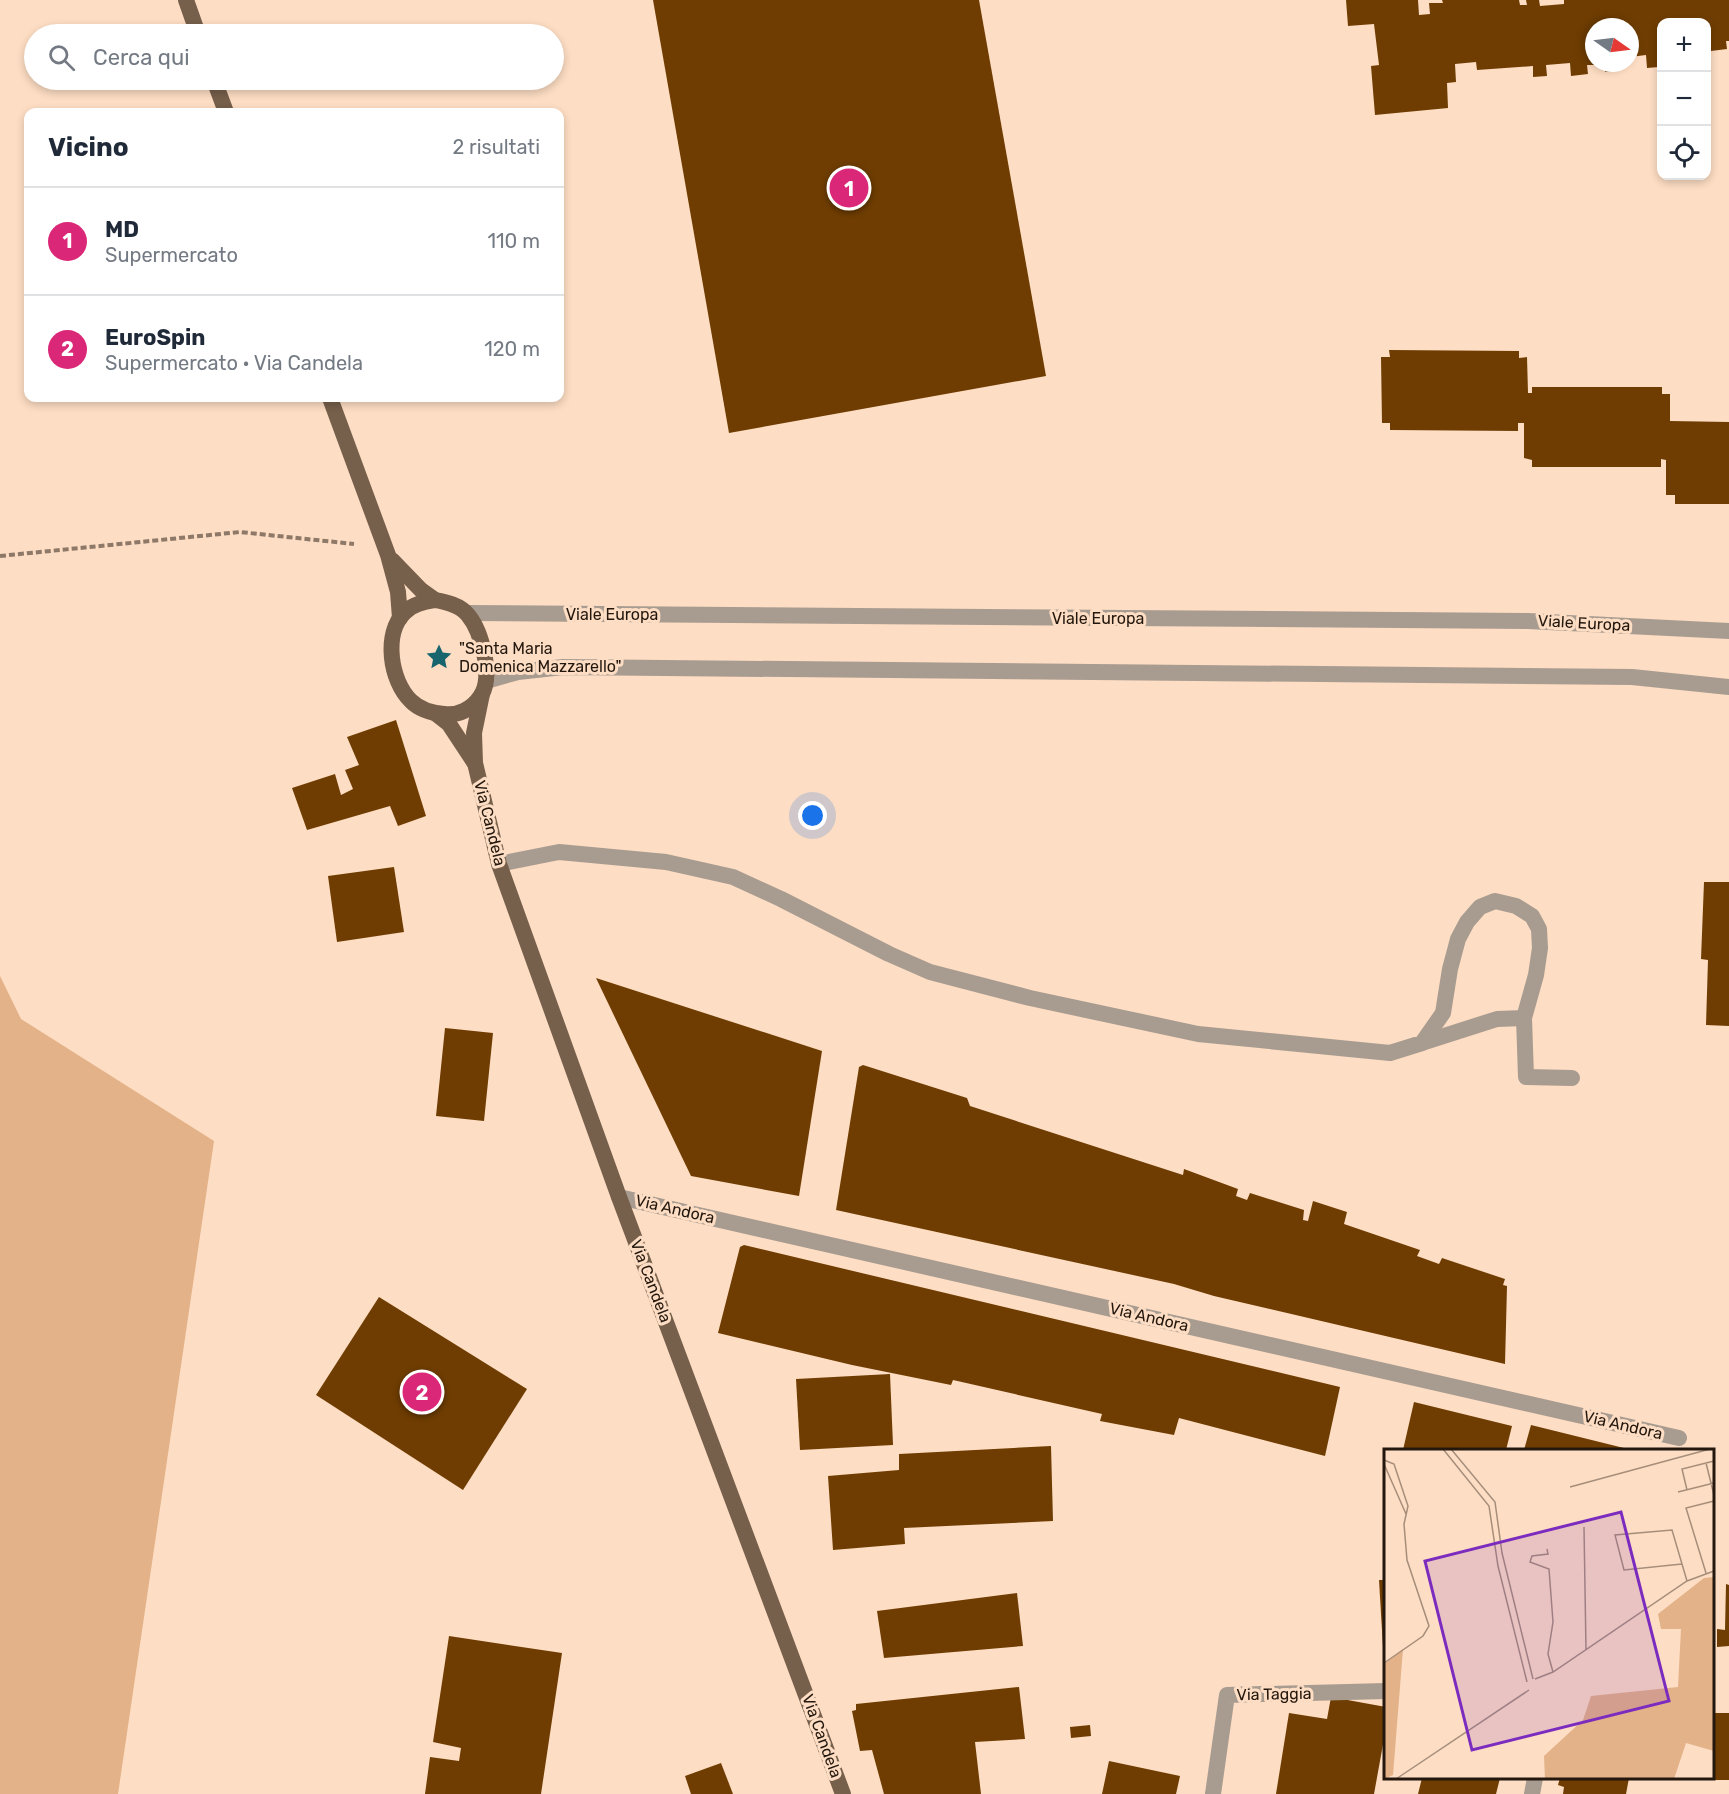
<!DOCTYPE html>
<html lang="it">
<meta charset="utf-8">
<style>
:root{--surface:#fff;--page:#f2f2f3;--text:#1f2937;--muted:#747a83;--line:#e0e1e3;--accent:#db2777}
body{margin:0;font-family:Rubik,sans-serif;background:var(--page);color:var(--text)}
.controls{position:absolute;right:18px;top:18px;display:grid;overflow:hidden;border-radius:12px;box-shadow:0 3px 9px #0003}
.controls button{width:54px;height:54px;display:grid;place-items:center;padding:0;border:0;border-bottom:2px solid var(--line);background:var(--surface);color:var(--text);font:30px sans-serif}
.compass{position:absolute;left:1585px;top:18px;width:54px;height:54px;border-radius:50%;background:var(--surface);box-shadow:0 3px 9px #0003;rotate:104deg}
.you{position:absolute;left:813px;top:816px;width:21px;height:21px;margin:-15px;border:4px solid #fff;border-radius:50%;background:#1a73e8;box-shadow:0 0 0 9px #1a73e833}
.badge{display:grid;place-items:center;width:39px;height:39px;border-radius:50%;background:var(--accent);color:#fff;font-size:20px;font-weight:700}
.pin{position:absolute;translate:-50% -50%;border:3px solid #fff;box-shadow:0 2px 6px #0006}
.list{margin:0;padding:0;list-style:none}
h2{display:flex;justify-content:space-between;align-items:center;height:78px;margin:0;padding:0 24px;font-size:26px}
h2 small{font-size:20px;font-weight:400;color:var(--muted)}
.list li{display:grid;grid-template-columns:39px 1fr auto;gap:18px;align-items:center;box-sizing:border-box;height:108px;padding:0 24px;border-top:2px solid var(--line)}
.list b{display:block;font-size:22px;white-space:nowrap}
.list p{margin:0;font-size:20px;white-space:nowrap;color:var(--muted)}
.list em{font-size:20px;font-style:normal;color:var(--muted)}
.icon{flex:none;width:33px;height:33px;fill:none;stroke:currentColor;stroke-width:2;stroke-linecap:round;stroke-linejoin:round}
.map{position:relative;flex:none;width:1729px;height:1794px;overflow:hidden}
.search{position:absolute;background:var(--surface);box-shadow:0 3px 9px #0003;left:24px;top:24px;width:540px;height:66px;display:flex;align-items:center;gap:15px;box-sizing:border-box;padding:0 21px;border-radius:33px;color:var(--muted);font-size:22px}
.panel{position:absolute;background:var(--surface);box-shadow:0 3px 9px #0003;left:24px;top:108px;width:540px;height:294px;border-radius:12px}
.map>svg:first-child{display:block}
</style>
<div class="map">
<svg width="1729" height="1794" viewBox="0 0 1729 1794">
<rect width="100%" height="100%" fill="#fdddc3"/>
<polygon fill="#e4b288" points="0,976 21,1019 214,1141 118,1794 0,1794"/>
<g fill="#6f3d02">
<polygon points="653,0 979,0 1046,376 729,433"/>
<polygon points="1346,0 1418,0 1419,15 1430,14 1429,3 1443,3 1442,0 1519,0 1520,5 1527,5 1526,0 1539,0 1540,6 1564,4 1564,0 1729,0 1729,41 1726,41 1727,49 1711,51 1709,40 1707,40 1707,22 1662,22 1662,55 1658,56 1659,67 1647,68 1646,55 1630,57 1630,27 1594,27 1594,65 1587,65 1588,74 1571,76 1570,63 1546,65 1547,76 1533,77 1533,66 1477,70 1476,62 1455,64 1456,82 1447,83 1448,108 1375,115 1371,66 1379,65 1374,24 1348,26"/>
<polygon points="1604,63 1620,63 1621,70 1605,72"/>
<polygon points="1389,350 1519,351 1519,358 1527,357 1528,393 1532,393 1532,387 1662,387 1662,394 1670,394 1670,421 1729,422 1729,504 1675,504 1675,495 1666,495 1666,460 1661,459 1661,467 1532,467 1532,460 1524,458 1524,423 1518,423 1518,431 1390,430 1390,423 1382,423 1381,357 1390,357"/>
<polygon points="396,720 426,816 398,826 390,806 307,830 292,788 335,774 341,795 353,789 345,770 359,765 347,737"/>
<polygon points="394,867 404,932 337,942 328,876"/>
<polygon points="1704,882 1729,882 1729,1026 1706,1025 1708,960 1701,959"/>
<polygon points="596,978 822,1051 799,1196 691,1176"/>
<polygon points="445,1028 493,1033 484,1121 436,1116"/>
<polygon points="863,1065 967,1098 970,1106 1183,1175 1184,1169 1238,1189 1236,1196 1247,1200 1250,1193 1304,1210 1303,1220 1308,1221 1313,1201 1347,1212 1344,1224 1420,1250 1417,1256 1439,1264 1442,1258 1505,1279 1503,1285 1507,1286 1505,1364 1214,1296 1174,1284 836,1210 859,1067"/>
<polygon points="744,1245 1340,1387 1325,1456 1179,1418 1174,1435 1100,1421 1102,1414 953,1380 951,1385 852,1365 718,1333 740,1247"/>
<polygon points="379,1297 527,1389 463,1490 316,1395"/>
<polygon points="890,1374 893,1445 800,1450 796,1379"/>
<polygon points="1414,1402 1512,1426 1506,1450 1403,1450"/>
<polygon points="1531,1425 1632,1450 1524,1450"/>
<polygon points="1051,1446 1053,1521 904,1528 905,1544 833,1550 828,1476 899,1470 899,1454"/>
<polygon points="1379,1580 1386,1580 1386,1664 1384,1664"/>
<polygon points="1726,1584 1729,1585 1729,1646 1717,1647 1717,1629 1725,1630"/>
<polygon points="1017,1593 1023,1646 884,1658 877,1611"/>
<polygon points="449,1636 562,1653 541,1794 425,1794 430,1757 459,1761 461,1748 433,1742"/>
<polygon points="1019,1687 1025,1739 975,1742 981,1794 884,1794 872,1750 860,1751 852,1711 856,1710 856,1704"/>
<polygon points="1331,1697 1386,1707 1386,1728 1374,1794 1276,1794 1289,1713 1327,1719"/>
<rect x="1713" y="1713" width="16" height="67"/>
<polygon points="1090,1725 1091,1736 1071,1738 1070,1727"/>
<polygon points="1109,1761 1180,1776 1176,1794 1102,1794"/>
<polygon points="721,1763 733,1794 691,1794 685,1776"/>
<polygon points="1422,1778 1500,1778 1496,1794 1418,1794"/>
<polygon points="1560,1778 1629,1778 1626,1794 1563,1794 1564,1787 1558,1785"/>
</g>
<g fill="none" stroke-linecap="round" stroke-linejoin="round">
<polyline stroke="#8e7867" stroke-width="4" stroke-dasharray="6 3" stroke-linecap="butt" points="0,556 240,532 354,544"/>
<g stroke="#a89b90" stroke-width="16">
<polyline points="499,864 559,852 666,862 733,877 781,899 889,954 930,972 1030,998 1198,1034 1390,1053 1422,1043 1443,1013 1450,969 1458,939 1467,922 1480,907 1495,901 1516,906 1532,916 1539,929 1540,948 1536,975 1524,1018 1526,1077 1572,1078"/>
<polyline points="1422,1043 1497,1019 1524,1018"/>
</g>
<g stroke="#a89b90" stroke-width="16">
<polyline points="619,1197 1679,1438"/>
<polyline points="1213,1794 1227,1695 1386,1691"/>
<polyline points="1532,1794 1535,1778"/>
</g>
<g stroke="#a89b90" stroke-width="16">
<polyline points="467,613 1528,621 1729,631"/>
<polyline points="486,681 518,672 563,667 1632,677 1729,687"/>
</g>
<g stroke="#765f4b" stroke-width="16">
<polyline points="186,0 198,34"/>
<polyline points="214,80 226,112"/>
<polyline points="330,398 388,555 398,592 400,618"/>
<polyline points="392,560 421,590 435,600"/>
<path d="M435,600c11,2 25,5 33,15 14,17 26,63 12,82 -8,12 -22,19 -36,17 -13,-1 -24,-4 -33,-13 -21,-20 -28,-68 -6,-89 8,-8 19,-10 30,-12z"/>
<polyline points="482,694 474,733 475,763 499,864 619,1197 843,1794"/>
<polyline points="435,713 449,724 474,762"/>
</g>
</g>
<defs>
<g id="sight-bare" transform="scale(2.07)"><path d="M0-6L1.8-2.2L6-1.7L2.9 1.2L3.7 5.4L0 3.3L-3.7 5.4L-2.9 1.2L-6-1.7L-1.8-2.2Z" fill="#19656e" stroke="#fdddc3" stroke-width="2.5" paint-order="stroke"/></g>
</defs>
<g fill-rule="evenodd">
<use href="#sight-bare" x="439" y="657"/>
</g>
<g text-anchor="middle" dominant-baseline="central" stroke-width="6" stroke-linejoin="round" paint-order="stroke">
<g font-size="16" fill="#23170e" stroke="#fdddc3">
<text x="612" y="614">Viale Europa</text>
<text x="1098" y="618">Viale Europa</text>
<text transform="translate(1584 623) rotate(3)">Viale Europa</text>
<text transform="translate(490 823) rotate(76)">Via Candela</text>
<text transform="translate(675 1209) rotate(13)">Via Andora</text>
<text transform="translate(651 1281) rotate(69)">Via Candela</text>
<text transform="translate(1149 1317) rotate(13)">Via Andora</text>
<text transform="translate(1623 1425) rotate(13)">Via Andora</text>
<text transform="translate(1274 1694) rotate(-1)">Via Taggia</text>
<text transform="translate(822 1736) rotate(70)">Via Candela</text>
</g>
<g font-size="16" fill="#23170e" stroke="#fdddc3" text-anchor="start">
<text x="459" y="648">"Santa Maria<tspan x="459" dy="18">Domenica Mazzarello"</tspan></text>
</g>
</g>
<g transform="translate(1384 1449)">
<rect width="330" height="330" fill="#fdddc3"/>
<path d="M330,128v174l-28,-8 -12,36h-129l-1,-23 39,-36 8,-24 87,-9 3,-58h-20l-3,-15 46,-36zM19,200l-10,126 -9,4v-115z" fill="#e4b288"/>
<path fill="none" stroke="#a68e7b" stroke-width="1.5" d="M59,0l46,57 9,60 29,116M67,0l44,53 7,51 31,126M0,11l10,4 14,42 -4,18 3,36 22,66 -6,10 -39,27M322,14l8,32M0,15l22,50M186,38l140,-38M303,41l-5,-21 32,-8M294,43l36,-9M200,78l2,123M163,100l1,5 -16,2 -2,6 19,7 4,53 -5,32 5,18M298,115l-58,6 -9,-35 57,-5 15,51M322,124l-20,-65 28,-7M151,230l18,-7 134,-91 27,-10M12,330l133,-89"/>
<path fill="#7b2cbf" fill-opacity="0.15" stroke="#7b2cbf" stroke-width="3" d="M237,63l48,189 -197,49 -47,-189z"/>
<rect width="330" height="330" fill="none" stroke="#23170e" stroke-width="3"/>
</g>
</svg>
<div class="controls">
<button>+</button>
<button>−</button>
<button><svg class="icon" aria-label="locate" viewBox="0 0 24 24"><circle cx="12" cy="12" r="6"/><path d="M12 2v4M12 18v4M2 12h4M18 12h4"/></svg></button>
</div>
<svg class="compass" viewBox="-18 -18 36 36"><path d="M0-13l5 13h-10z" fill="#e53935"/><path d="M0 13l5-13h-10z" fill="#747a83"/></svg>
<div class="you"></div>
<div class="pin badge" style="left:849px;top:188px">1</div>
<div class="pin badge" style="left:422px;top:1392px">2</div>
<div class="search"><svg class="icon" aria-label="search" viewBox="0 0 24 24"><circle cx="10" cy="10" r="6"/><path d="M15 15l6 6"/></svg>Cerca qui</div>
<section class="panel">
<h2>Vicino<small>2 risultati</small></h2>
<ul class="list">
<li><span class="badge">1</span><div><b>MD</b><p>Supermercato</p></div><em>110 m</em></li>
<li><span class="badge">2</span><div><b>EuroSpin</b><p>Supermercato · Via Candela</p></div><em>120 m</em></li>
</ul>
</section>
</div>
